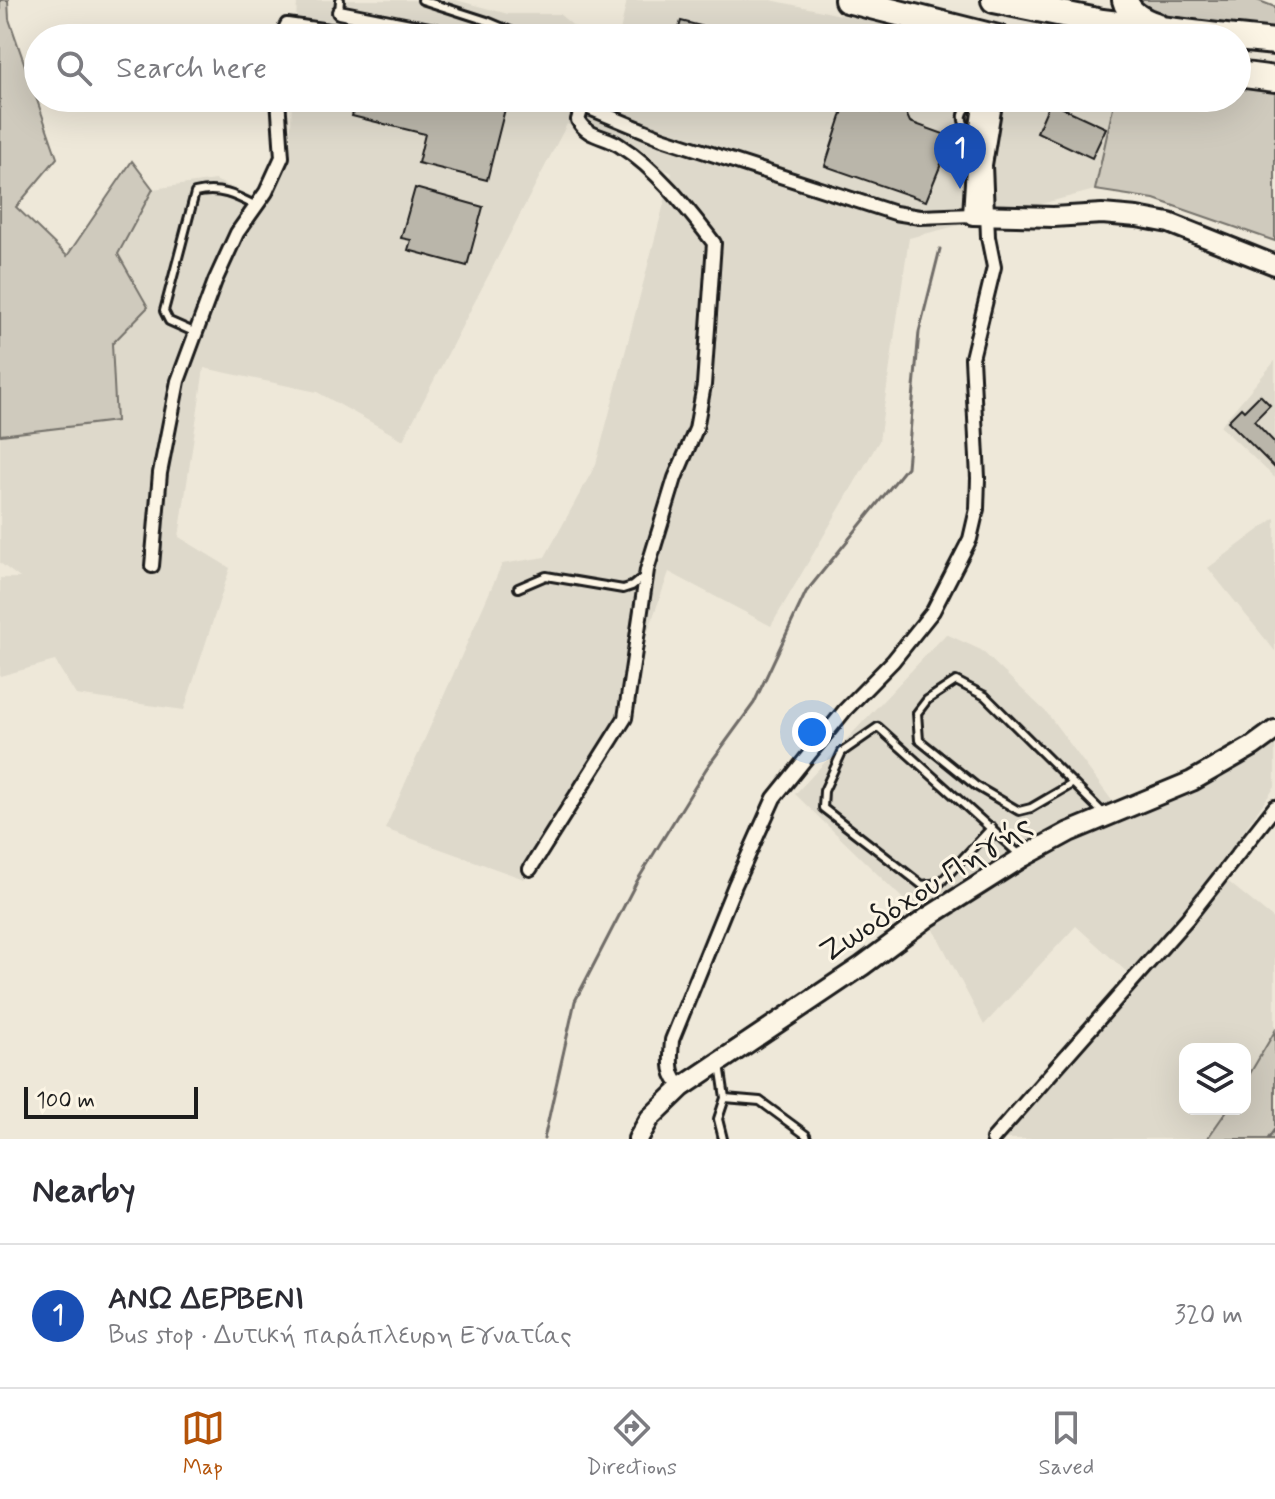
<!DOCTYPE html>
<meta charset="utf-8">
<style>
:root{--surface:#fff;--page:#f2f2f3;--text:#2b2b33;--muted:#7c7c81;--line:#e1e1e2;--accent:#b45309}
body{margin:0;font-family:Mynerve,sans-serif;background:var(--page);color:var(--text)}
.controls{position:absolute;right:24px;bottom:24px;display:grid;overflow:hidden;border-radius:16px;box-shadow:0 8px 32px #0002}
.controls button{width:72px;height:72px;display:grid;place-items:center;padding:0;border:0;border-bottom:2px solid var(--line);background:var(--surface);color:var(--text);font:40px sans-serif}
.scale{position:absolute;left:24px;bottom:20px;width:174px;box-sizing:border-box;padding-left:8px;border:4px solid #1c1c1c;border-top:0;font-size:22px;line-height:28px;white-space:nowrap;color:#1c1c1c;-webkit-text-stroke:6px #fcf5e5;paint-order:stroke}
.you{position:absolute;left:812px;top:732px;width:28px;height:28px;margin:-20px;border:6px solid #fff;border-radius:50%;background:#1a73e8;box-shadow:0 0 0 12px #1a73e833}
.badge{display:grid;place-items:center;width:52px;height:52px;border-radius:50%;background:var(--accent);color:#fff;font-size:26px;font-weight:700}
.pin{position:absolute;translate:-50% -66px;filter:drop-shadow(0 2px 4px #0008)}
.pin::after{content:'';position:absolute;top:42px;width:28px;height:24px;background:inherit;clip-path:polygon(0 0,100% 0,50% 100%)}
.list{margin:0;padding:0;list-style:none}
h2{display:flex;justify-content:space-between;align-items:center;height:104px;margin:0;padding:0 32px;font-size:34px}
h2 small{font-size:26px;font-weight:400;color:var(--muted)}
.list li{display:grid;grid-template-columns:52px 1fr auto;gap:24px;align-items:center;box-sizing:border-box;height:144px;padding:0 32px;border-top:2px solid var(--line)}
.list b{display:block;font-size:30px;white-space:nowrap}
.list p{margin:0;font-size:26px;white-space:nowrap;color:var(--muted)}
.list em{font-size:26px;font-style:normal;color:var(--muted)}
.icon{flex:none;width:44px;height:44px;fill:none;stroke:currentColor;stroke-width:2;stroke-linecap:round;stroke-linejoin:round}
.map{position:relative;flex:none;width:1275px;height:1139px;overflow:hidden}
.search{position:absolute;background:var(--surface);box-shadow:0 8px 32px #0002;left:24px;right:24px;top:24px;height:88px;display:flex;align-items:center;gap:20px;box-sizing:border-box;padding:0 28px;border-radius:44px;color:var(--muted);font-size:30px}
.sheet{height:248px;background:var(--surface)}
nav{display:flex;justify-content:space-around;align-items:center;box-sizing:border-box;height:112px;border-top:2px solid var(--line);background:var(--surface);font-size:22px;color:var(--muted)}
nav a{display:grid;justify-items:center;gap:4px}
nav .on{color:var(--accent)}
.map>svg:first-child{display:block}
</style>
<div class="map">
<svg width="1275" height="1139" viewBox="0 0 1275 1139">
<rect width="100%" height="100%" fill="#eee8d9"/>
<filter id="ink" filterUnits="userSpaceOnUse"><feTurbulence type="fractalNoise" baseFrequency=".0125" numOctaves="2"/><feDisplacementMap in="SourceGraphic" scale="16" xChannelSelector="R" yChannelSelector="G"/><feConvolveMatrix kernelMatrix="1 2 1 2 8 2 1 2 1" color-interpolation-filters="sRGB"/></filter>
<g filter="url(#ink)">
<g fill="#ded9cb">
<polygon points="300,0 456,0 508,14 559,14 582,33 620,31 627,0 771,0 947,38 295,38 297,2"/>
<polygon points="292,98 1115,98 1095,190 909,238 879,441 771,626 669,572 617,719 524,879 385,829 502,564 545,557 596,464 672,173 567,124 403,440 317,392 204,368 179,537 230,568 184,710 76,695 55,661 0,676 0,578 20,578 0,563 0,435 115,421 112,344 148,307 118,254 153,189 215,180 268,203 290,153"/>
<polygon points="1275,361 1275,478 1220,426"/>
<polygon points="1275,518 1275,651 1208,568"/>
<polygon points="946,634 981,650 1047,713 1119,810 1275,732 1275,787 1215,871 1275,920 1275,1031 1245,1082 1245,1049 1185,1049 1185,1109 1228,1109 1207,1139 982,1139 1128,973 1076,926 984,1025 933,928 795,794"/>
</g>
<g fill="#cfcabd" stroke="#76736c" stroke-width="2">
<polygon points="0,0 8,0 9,19 57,158 16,207 67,256 132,161 153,189 118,254 148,307 112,344 116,421 0,435"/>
<polygon points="1132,0 1257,0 1275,7 1275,32 1153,18"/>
<polygon points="1237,83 1275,88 1275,241 1154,199 1095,190 1115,98 1237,98"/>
<polygon points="1275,1031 1275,1139 1207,1139 1228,1109 1245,1109 1245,1082"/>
</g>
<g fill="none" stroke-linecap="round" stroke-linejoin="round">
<g stroke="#6f6c67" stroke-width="3">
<polyline points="544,1139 575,1001 637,881 706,769 754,703 806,592 907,467 919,332 940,249"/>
<polyline points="1268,1139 1275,1129"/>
</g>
</g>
<g fill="#bab6aa" stroke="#1c1c1c" stroke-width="2">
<polygon points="681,21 736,35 736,38 676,38"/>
<polygon points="357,98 386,98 396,101 397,98 496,98 495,102 506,105 487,180 418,163 425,134 352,116"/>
<polygon points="846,101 883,113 902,104 910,122 952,137 926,201 825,166"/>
<polygon points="1050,102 1106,128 1092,158 1037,132"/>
<polygon points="415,188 483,207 467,266 408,250 411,240 401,238"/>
<polygon points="1260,395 1270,405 1254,421 1275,443 1275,468 1228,421 1241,408 1244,411"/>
</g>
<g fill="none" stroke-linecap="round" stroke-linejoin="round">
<g stroke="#1c1c1c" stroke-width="12">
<g id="lane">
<polyline points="422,0 487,21 527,38"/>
<polyline points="339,12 340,0"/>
<path d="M973,136c-15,-15 -14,-26 5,-36"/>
<path d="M196,333l-27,-12 -5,-10 31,-118c24,-6 40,2 61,13"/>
<polyline points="518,588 546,576 623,589 632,586 643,577"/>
<polyline points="1072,784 1031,808 1019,811 976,786 919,740 917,713 927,700 956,681 985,696 1103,813"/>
<polyline points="992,827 940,883 922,885 823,808 824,791 842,752 878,727 1020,855"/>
<polyline points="720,1064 725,1098 718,1119 723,1139"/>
<polyline points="725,1098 760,1101 806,1135 807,1139"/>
</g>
</g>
<g stroke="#1c1c1c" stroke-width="18">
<g id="street">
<polyline points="339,12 440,32 454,38"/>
<polyline points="281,38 287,25 378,38"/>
<polyline points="407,38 433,33"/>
<polyline points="565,98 662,138 895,213 920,217 973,215"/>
<polyline points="152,566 160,473 178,381 215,281 237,233 266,192 282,157 278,98"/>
<path d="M530,869l95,-151 22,-148 28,-92 21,-49 8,-44 10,-142c-27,-35 -57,-74 -95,-98 -14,-9 -32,-8 -41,-25l4,-13"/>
<path d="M682,1087c-15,-13 -11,-29 -10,-47l63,-155 39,-87 71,-88 48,-49 40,-50 37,-72 7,-30 1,-31 -6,-120 22,-91 -6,-30 -3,-72 11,-67"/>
<polyline points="993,1139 1187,919 1275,807"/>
</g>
</g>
<g stroke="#1c1c1c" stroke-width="24">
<g id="secondary">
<polyline points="984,98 977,149 973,215 1053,217 1102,214 1137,217 1169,223 1275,265"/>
<polyline points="638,1139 650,1118 682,1087 862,966 928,917 1023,857 1069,832 1192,781 1253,746 1275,730"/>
</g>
</g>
<g stroke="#1c1c1c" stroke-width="30">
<g id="highway">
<polyline points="847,0 998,38"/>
<polyline points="994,0 1102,22 1234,38"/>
<path d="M1125,0c3,13 18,21 30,25"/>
<polyline points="1237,38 1275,42"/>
<polyline points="1237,74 1275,79"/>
</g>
</g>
<use href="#lane" stroke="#fcf5e5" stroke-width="6"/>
<use href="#street" stroke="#fcf5e5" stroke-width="12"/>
<use href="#secondary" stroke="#fcf5e5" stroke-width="18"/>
<use href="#highway" stroke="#fcf5e5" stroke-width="24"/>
</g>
</g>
<g text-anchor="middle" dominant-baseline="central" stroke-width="6" stroke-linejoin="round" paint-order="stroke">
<g font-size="32" fill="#1c1c1c" stroke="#fcf5e5">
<text transform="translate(926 889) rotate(-33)">Ζωοδόχου Πηγής</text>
</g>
</g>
</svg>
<div class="controls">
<button><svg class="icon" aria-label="layers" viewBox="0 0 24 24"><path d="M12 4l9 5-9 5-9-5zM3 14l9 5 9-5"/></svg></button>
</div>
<div class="scale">100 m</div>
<div class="you"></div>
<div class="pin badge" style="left:960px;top:189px;background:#1a4fb4">1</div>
<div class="search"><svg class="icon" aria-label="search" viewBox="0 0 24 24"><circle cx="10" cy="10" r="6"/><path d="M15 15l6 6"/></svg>Search here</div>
</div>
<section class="sheet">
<h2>Nearby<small></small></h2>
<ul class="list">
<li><span class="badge" style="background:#1a4fb4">1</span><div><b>ΑΝΩ ΔΕΡΒΕΝΙ</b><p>Bus stop · Δυτική παράπλευρη Εγνατίας</p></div><em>320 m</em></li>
</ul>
</section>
<nav>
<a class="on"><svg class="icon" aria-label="map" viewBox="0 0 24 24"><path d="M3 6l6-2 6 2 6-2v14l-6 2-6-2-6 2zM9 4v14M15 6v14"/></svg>Map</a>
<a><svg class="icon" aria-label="directions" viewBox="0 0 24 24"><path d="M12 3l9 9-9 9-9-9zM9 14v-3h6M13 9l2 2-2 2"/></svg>Directions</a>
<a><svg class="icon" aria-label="saved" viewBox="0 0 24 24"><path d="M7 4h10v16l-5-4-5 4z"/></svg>Saved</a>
</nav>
